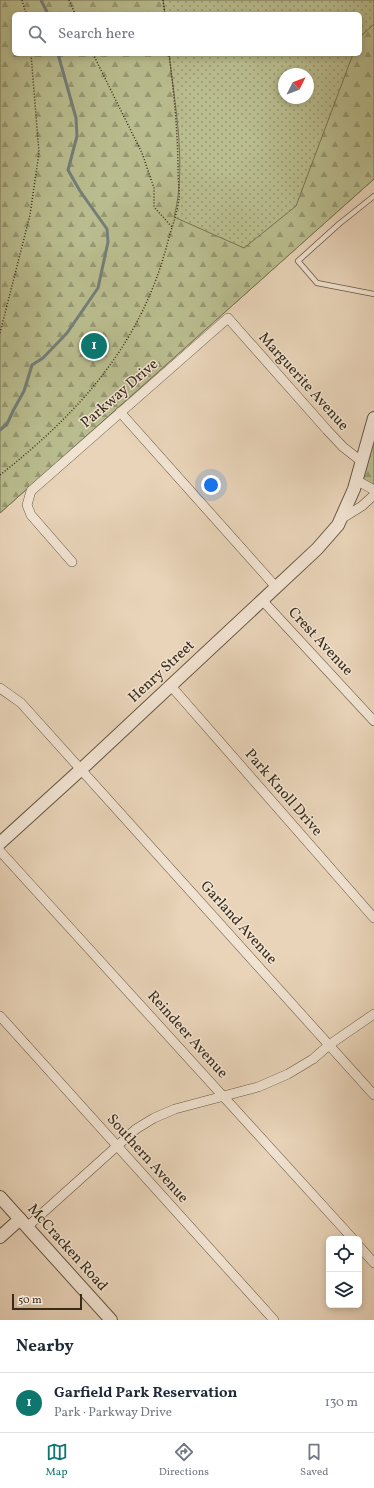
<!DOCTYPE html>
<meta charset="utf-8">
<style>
:root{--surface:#fff;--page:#f6f6f7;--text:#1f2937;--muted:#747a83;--line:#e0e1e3;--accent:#0f766e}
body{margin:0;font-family:Vollkorn,serif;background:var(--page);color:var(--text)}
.controls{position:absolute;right:12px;bottom:12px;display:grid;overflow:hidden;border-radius:6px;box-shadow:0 2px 6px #0003}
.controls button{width:36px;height:36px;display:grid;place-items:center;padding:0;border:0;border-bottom:1px solid var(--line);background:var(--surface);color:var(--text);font:20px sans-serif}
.compass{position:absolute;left:278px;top:68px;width:36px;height:36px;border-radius:50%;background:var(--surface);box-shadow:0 2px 6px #0003;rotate:48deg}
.scale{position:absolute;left:12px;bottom:10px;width:70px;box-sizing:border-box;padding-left:4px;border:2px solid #392b19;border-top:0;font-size:11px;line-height:14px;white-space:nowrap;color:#392b19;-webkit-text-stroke:3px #f1e3d2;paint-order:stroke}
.you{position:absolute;left:211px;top:485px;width:14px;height:14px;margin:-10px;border:3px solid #fff;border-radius:50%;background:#1a73e8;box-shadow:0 0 0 6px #1a73e833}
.badge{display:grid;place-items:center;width:26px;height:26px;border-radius:50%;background:var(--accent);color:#fff;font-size:13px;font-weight:700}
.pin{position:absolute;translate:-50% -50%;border:2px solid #fff;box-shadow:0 1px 4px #0006}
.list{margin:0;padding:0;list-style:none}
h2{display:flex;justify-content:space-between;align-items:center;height:52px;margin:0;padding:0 16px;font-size:17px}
h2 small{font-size:13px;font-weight:400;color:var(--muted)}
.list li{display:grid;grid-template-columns:26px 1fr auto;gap:12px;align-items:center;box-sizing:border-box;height:60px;padding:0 16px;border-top:1px solid var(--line)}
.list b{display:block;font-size:15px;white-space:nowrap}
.list p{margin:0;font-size:13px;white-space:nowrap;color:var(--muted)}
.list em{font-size:13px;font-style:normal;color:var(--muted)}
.icon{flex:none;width:22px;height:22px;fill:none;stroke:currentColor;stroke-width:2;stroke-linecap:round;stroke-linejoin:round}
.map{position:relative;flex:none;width:374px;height:1320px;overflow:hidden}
.search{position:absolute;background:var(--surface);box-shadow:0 2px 6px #0003;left:12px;right:12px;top:12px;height:44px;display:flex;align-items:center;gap:10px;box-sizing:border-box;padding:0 14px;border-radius:6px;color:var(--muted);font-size:15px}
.sheet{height:112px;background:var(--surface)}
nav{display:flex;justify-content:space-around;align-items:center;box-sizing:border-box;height:56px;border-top:1px solid var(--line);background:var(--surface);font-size:11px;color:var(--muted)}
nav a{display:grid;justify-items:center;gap:2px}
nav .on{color:var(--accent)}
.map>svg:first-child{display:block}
</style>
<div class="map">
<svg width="374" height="1320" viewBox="0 0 374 1320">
<defs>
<pattern id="grass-dots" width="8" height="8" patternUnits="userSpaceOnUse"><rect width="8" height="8" fill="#b9bc8e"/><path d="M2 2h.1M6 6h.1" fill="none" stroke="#979973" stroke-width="1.8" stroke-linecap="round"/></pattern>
<pattern id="forest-firs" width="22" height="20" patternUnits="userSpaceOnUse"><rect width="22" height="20" fill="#b9bc8e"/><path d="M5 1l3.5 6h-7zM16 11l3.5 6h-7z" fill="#979973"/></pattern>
</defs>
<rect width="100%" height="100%" fill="#e9d4b9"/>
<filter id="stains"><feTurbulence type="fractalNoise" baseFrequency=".005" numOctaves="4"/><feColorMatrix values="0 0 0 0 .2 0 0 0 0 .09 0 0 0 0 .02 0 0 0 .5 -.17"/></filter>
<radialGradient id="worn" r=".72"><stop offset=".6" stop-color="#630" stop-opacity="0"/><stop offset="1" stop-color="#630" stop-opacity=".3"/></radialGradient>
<path fill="url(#grass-dots)" stroke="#797454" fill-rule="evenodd" d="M0,0h374v179l-374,334zM14,14h346v40h-346zM284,74h24v24h-24z"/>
<g fill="url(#forest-firs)" stroke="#797454">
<path d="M0,0h163l2,14h-151v40h155c6,51 18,114 5,163l70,31 52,-42 57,-152h7v-17l14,-13v155l-374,334z"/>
<polygon points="374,418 374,490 356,480"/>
</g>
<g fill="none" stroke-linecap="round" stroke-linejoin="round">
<g stroke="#747e79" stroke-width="3">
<polyline points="41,0 48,14"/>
<polyline points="0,430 7,424 14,409 24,391 32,365 43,358 67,333 98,288 108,242 107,229 80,191 68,170 77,136 76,118 58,54"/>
</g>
<g stroke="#655541" stroke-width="6">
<polyline id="service" points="374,196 339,224 298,261 317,283 374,294"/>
</g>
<g stroke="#655541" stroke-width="10">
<g id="minor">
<polyline points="120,412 276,587"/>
<polyline points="356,480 374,490"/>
<polyline points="341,519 362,506 374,495"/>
<polyline points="72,562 31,515 27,505 31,491 228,318 327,430 343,447 361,461"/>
<polyline points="262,600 374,721"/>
<polyline points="171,686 374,918"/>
<polyline points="0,688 21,703 374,1095"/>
<polyline points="0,851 353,1239"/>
<polyline points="0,1016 274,1320"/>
<polyline points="27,1227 136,1129 154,1118 175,1109 258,1087 288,1074 313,1059 329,1045 374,1014"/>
<polyline points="359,1246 374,1263"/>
</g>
</g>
<g stroke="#655541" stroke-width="14">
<g id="tertiary">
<polyline points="0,843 88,763 317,549 338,525 354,489 374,418"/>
<polyline points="0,1197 111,1320"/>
<polyline points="0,1237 20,1219"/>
</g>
</g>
<g stroke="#392b19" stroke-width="1.5" stroke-dasharray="1 2" stroke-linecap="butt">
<polyline points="22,0 26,14"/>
<polyline points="69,0 75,14"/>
<polyline points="163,0 165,14"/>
<polyline points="93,54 142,153 154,188 154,207 172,227"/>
<polyline points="0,333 30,215 39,153 31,54"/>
<path d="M0,475c81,-64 142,-132 168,-234 4,-14 9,-28 11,-42 1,-9 -1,-18 -1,-27 0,-39 -4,-79 -9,-118"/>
</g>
<use href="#service" stroke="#f1e3d2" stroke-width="4.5"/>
<use href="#minor" stroke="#f1e3d2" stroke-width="9"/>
<use href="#tertiary" stroke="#f1e3d2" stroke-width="12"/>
</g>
<g text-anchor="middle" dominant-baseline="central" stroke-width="3" stroke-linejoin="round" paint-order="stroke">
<g font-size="15" fill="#392b19" stroke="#f1e3d2">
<text transform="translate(303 382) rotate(48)">Marguerite Avenue</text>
<text transform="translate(120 394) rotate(-41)">Parkway Drive</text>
<text transform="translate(320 642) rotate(47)">Crest Avenue</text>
<text transform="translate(162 672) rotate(-43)">Henry Street</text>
<text transform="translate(283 793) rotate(49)">Park Knoll Drive</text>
<text transform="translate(238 923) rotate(48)">Garland Avenue</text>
<text transform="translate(187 1035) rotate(48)">Reindeer Avenue</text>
<text transform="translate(147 1159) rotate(48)">Southern Avenue</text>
<text transform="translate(67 1248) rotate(48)">McCracken Road</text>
</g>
</g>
<rect width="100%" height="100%" filter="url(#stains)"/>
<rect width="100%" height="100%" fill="url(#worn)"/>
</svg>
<div class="controls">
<button><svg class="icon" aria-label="locate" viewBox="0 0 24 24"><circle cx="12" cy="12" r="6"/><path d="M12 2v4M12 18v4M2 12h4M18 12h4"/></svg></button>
<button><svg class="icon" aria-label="layers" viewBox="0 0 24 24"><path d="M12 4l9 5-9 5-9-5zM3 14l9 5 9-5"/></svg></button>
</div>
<svg class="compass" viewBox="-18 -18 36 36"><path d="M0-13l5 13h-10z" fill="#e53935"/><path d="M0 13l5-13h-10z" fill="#747a83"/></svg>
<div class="scale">50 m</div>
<div class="you"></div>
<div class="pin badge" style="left:94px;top:346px">1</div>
<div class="search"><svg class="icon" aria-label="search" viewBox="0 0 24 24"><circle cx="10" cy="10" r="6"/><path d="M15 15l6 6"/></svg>Search here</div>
</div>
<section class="sheet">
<h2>Nearby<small></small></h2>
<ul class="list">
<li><span class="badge">1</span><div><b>Garfield Park Reservation</b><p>Park · Parkway Drive</p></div><em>130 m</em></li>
</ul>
</section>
<nav>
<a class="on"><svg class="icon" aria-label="map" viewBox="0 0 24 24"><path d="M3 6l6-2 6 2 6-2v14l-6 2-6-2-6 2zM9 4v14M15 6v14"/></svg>Map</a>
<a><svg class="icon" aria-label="directions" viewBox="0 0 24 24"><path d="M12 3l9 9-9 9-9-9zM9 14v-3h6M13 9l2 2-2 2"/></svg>Directions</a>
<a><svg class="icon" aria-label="saved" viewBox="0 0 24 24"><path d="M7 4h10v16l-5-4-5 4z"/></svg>Saved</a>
</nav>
